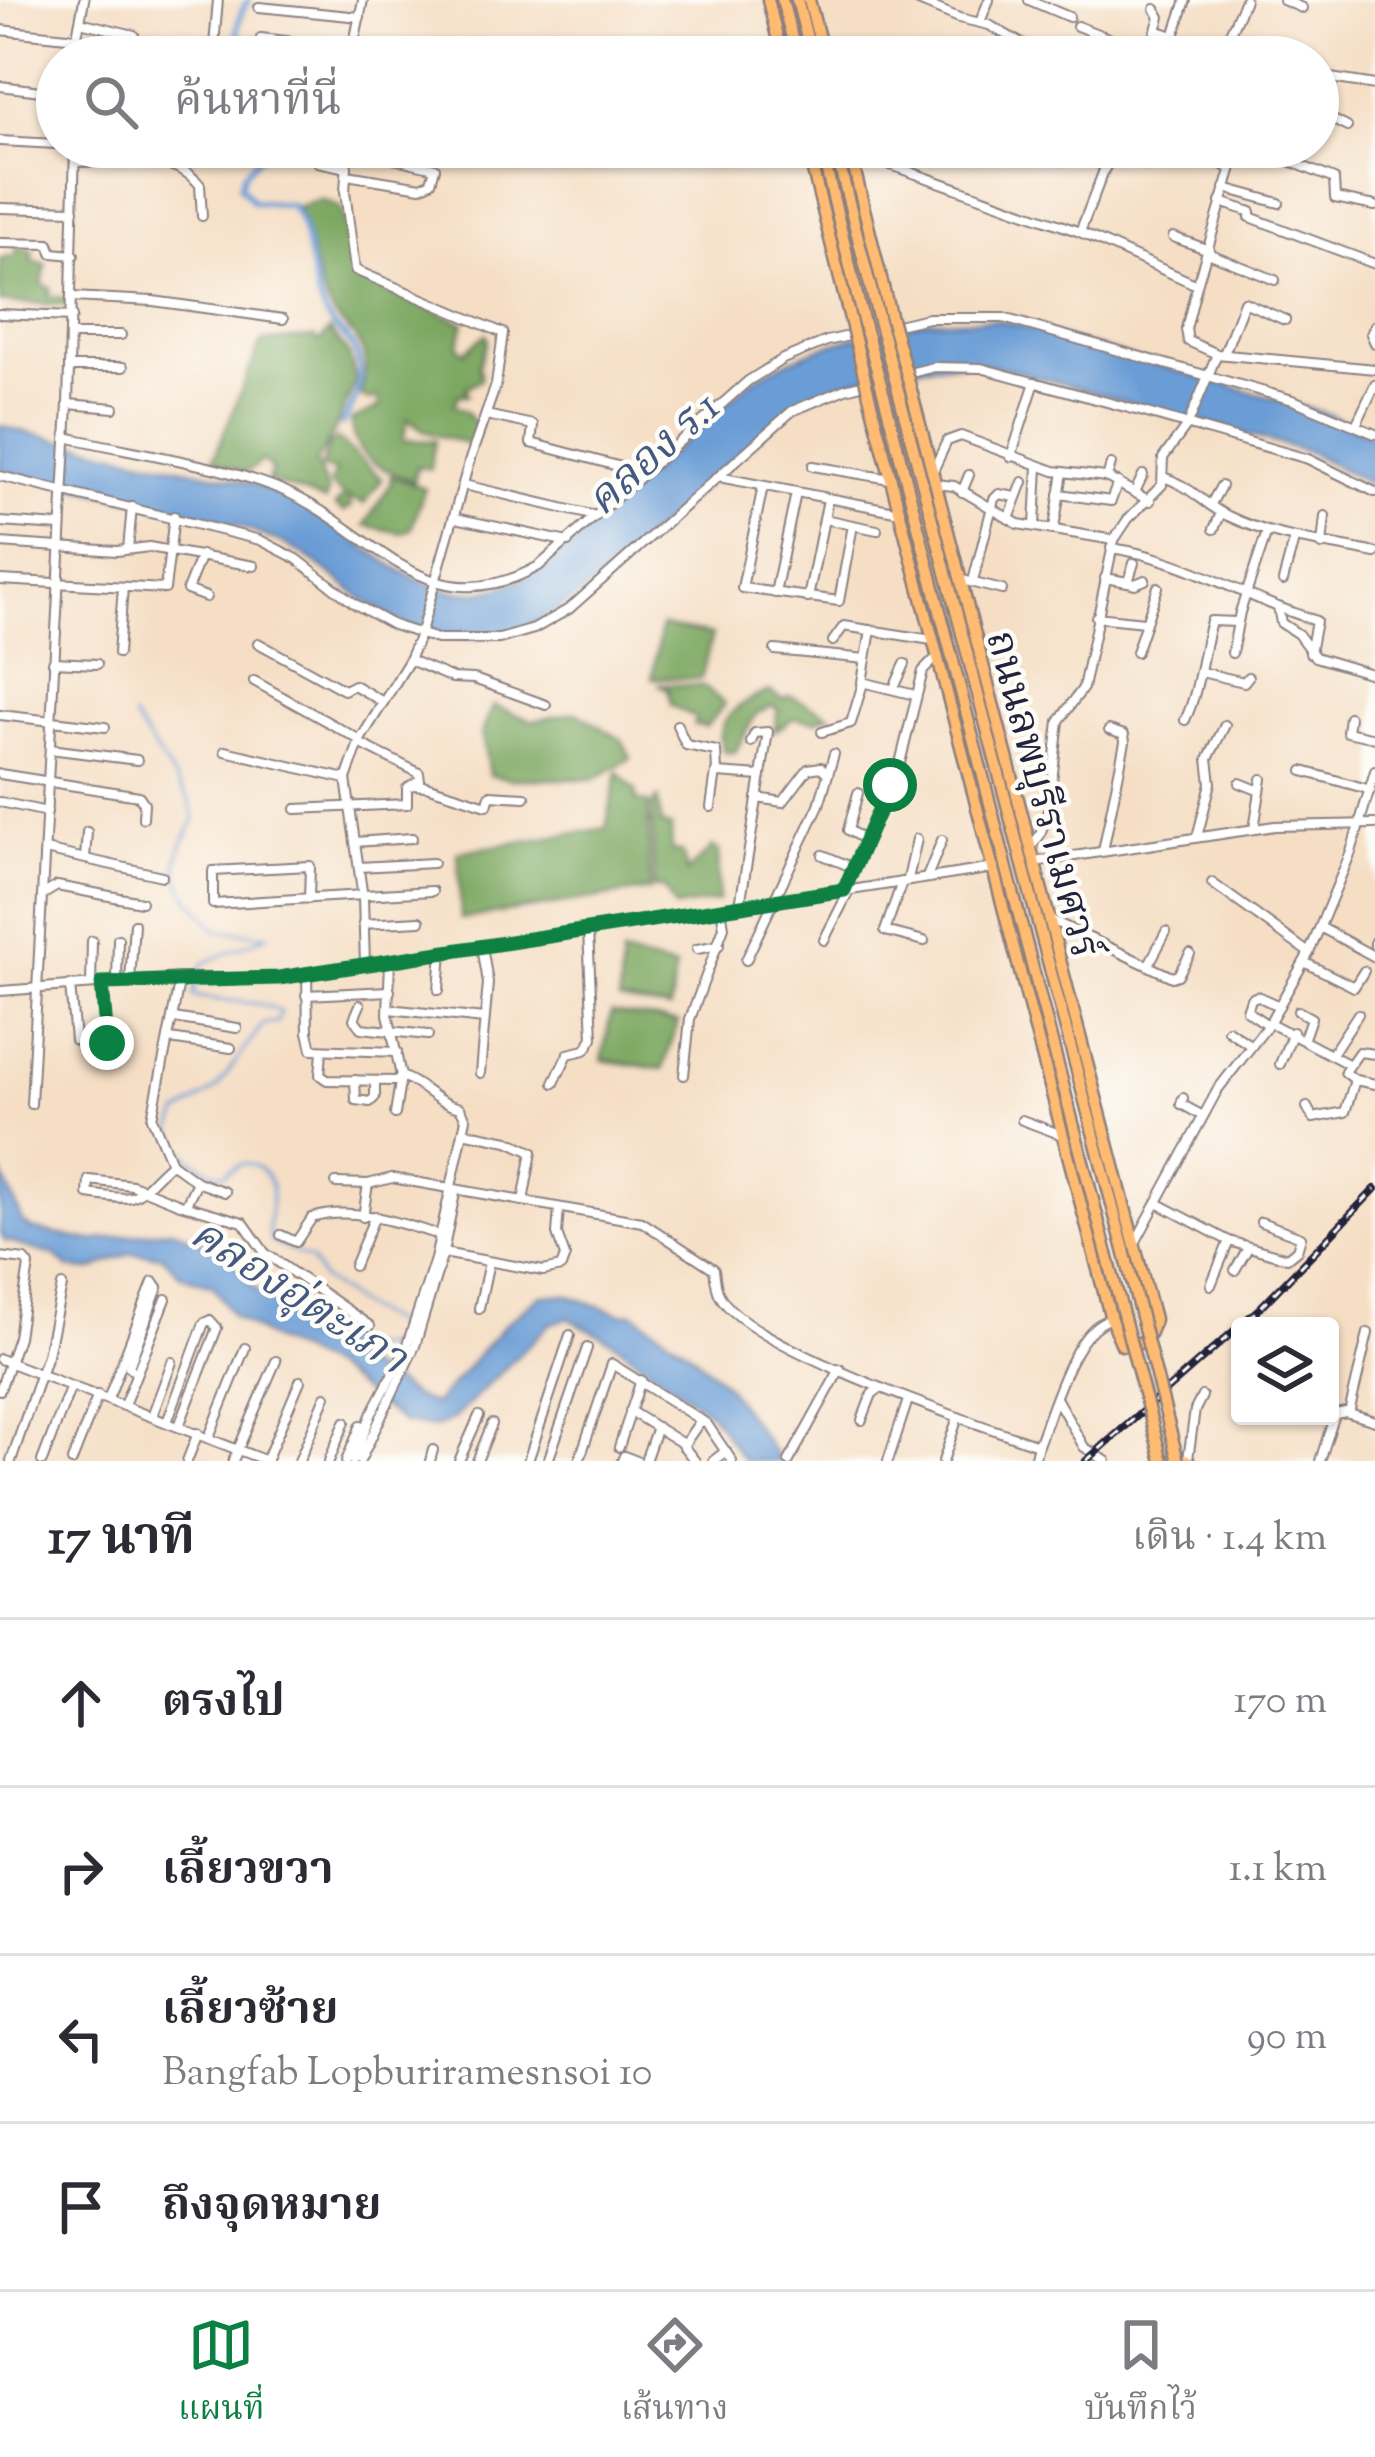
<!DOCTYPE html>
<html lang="th">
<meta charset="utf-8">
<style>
:root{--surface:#fff;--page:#f2f2f3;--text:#2b2b33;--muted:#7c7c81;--line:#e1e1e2;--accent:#0b8043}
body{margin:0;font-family:"Sorts Mill Goudy","Noto Serif Thai",serif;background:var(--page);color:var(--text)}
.controls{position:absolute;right:36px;bottom:36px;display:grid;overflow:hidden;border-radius:12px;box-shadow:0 3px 9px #0004}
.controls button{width:108px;height:108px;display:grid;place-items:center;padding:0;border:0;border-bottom:3px solid var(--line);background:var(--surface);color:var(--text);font:60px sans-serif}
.stop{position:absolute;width:36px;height:36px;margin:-27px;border:9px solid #0b8043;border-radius:50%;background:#fff}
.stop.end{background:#0b8043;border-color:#fff;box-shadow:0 3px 12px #0008}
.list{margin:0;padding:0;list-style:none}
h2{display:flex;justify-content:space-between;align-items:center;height:156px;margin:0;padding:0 48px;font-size:51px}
h2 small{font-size:39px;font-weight:400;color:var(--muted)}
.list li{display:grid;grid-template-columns:78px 1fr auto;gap:36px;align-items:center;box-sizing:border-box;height:168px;padding:0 48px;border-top:3px solid var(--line)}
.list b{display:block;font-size:45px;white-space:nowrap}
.list p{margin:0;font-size:39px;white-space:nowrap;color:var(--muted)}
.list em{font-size:39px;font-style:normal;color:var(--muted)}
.icon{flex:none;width:66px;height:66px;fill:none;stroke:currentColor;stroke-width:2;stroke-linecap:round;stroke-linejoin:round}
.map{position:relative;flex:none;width:1375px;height:1461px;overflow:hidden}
.search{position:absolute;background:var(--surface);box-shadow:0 3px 9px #0004;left:36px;right:36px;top:36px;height:132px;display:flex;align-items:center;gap:30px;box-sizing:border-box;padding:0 42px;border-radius:66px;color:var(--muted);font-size:45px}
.sheet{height:828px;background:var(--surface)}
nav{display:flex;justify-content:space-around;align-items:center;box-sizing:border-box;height:168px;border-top:3px solid var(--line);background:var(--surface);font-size:33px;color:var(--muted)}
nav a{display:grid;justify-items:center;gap:6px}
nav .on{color:var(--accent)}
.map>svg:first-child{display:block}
</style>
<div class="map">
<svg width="1375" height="1461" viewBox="0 0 1375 1461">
<rect width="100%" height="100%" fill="#fdfcf7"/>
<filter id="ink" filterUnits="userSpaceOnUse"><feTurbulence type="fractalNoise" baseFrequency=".00833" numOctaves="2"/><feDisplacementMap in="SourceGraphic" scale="24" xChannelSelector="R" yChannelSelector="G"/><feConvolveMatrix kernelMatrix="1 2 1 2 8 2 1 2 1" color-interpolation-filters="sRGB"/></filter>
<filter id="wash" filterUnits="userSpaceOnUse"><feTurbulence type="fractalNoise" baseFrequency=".004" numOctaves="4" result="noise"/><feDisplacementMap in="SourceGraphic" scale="48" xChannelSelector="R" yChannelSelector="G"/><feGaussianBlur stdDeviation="2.7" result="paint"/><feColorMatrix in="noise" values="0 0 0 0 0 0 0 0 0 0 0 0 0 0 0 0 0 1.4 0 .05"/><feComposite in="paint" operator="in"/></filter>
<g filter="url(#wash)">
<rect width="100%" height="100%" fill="#f5dec4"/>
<g fill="#7ca760" stroke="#4f644e" stroke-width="3">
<path d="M320,199l20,9c10,22 6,45 15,69l109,46 -6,23 6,6 22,-18 2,6 -9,25 2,14 -16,10 3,6h-10l-4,10 13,7 4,8 8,2 -9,23 -44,-13 -18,-13 -5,21 32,1 -5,28 -13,-3 -3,15c-32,-12 -61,-21 -63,-60l29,-14 -2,-9 -9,2 -9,-4c20,-64 -23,-58 -39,-107 -9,-27 -13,-55 -24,-82z"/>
<polygon points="17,247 33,250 33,262 46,264 42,284 51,288 49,296 67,298 68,305 0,302 0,259 15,256"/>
<polygon points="330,330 349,355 356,381 334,432 316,462 328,492 325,501 268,480 272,470 262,460 246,473 213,460 261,342 314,337 319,342"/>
<polygon points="337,439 382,479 364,504 348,498 351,507 344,512 335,506 344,497 330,484 335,471 321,468 329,444"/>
<polygon points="391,476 425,488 411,529 401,533 365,525 391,483"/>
<polygon points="661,626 712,635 701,679 652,678"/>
<polygon points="658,684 703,686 725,704 706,727 694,725 696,718 671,705 668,689"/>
<path d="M769,691l13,8 9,-3 39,19 -15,6 -21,-3 -20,14 4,-22 -6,-4 -16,8 -21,38h-11c-13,-34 17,-49 45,-61z"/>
<polygon points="493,706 533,721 577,712 622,740 631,758 595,779 511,779 489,775 482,733"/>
<polygon points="618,772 636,791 637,801 648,803 650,890 461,919 458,852 606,828"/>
<polygon points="658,798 661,825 671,827 672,852 682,852 687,872 713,847 719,851 718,901 675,908 664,888 654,888 652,804"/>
<polygon points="622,955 675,968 670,1009 619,1001"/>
<polygon points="611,1013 678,1022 663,1069 602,1060"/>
</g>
<g fill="#6b9dd6" stroke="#466088" stroke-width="3">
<path d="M928,320h68l30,7 305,88 44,23v49l-66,-35 -312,-86c-62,-9 -151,9 -205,41 -43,39 -86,77 -129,116 -73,65 -144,144 -252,104 -49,-19 -82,-63 -129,-84 -86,-37 -191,-51 -282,-72v-45c54,13 107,25 161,37 39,9 79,15 115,29 61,24 124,96 184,100 36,3 64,-12 93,-32l198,-179c56,-35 114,-47 177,-61z"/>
<path d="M0,1169l23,53 8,7 60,12 80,-12 35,14 32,24 18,23 35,23 46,25 27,8 -4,5 7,19c30,6 36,28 68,34l70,-80 36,-29h26l55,19 11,-1 57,39 35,32 55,77h-36l-34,-48 -96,-71 -46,-24 -17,5 -98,96 -19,9 -32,-6 -71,-54 -59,-28 -40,-25 -19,-29 -32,-10 -18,-20 -33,-3 -39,17 -22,-2 -15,-13 -49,-14 -5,-8z"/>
</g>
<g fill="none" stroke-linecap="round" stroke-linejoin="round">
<g stroke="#6b9dd6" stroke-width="3">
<path d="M133,718l56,82 6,20c-34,56 -16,66 22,110l51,5 -66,29 -2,9"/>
<path d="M197,982l-4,13c27,9 65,3 88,17l-4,10 -14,2 -47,65 -37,25 -7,16c10,25 24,36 50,45 13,-8 22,-17 36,-7 27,19 4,44 13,74l40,18 10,18 43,31 29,14 6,10 -15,15 -23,-2"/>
</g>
<g stroke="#6b9dd6" stroke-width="6">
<path d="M243,57c-10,-18 -6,-40 5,-57"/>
<path d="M269,147l-25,26 -4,13 13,16 38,3c19,23 17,77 34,109 7,14 24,23 30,37 11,24 1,53 -13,73"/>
</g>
</g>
</g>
<g filter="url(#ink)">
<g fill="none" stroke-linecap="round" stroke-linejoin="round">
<g stroke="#8c8080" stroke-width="12">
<g id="minor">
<polyline points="916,0 959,18 989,25 1045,57"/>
<polyline points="1029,0 1069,17"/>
<polyline points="1283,0 1302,8"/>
<polyline points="259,7 360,17"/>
<polyline points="80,22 134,35"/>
<polyline points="980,22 989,0"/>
<polyline points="1077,26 1158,57"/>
<polyline points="0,30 77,38"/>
<polyline points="1161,32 1174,36 1186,0"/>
<polyline points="261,38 353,49"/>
<polyline points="1149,53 1160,17 1155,9"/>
<polyline points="73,57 84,0"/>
<polyline points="213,57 218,0"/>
<polyline points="351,57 363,0"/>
<polyline points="1219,57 1245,0"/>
<polyline points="1318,76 1375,85"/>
<polyline points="0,86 57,93"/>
<polyline points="1318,99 1324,103 1324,115 1347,127"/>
<polyline points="0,141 57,144"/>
<polyline points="342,147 435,168 431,182 421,187 347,175"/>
<polyline points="348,147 345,191 355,270 503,333 496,385 470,459 420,635 407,664 360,740 346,779 363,898 365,964"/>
<polyline points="1066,147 1106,167"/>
<polyline points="1182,147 1230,168"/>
<polyline points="1238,147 1197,285 1186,329 1188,341 1217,354 1375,369"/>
<polyline points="1255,147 1334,179 1335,198 1375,206"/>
<polyline points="851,151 1080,232 1197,285"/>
<path d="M75,162c40,0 97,-12 125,23l2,31"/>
<polyline points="318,162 347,168"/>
<polyline points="1225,188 1279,203"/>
<polyline points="1221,202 1251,212 1250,217 1375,264"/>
<polyline points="0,208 74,210"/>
<polyline points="1080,232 1111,152 1145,165 1154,147"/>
<polyline points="1173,237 1209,250"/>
<polyline points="0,243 49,244 52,253 74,255"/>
<polyline points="1208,253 1275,280"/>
<polyline points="72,297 153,301 283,319"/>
<polyline points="0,314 72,317"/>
<polyline points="1375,326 1371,334 1375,343"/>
<polyline points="71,335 121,335"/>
<polyline points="1224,354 1244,302 1285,320"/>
<polyline points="69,367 123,367"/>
<polyline points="68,404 114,408"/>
<polyline points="486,415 533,425 531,443 644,473"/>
<polyline points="1356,425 1375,385"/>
<path d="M66,437c65,15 157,28 216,53 94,40 144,139 257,76l209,-185 35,-22 44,-18 101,-23h75l290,82 82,34"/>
<polyline points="1011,457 1035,382"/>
<polyline points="813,466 890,479"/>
<polyline points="933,471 947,441 961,436 1054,471 1106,477 1150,501"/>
<polyline points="0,476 260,540 297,559 355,604 393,625 437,639 499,639 534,629 569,609 792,411 845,389 934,367 981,368 1140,411 1308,459 1375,492"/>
<path d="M1163,477c27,8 41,28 65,39 47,23 97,26 147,37"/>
<polyline points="724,478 900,512"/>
<polyline points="1107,478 1111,464"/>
<polyline points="936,484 954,486 1018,524 1114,540"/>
<polyline points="464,485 596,516"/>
<polyline points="763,486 742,588 839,601 853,525"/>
<polyline points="962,492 969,475"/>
<polyline points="1135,492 1143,475"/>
<polyline points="1059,494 1111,501 1118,482"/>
<polyline points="1211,504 1221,486"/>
<polyline points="455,518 568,542"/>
<polyline points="824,519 877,530"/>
<polyline points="1009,519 1023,482"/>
<polyline points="0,522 60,526"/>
<polyline points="1035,526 1038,466"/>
<polyline points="1054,528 1063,472"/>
<polyline points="1214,529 1221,513"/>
<polyline points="0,543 117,551 149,547 254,566"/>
<polyline points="1322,545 1325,516"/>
<path d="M1111,548c60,8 112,37 167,59l3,16 17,11 17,23 60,18"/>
<polyline points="128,549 132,507"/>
<polyline points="201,555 187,590 206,597"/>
<polyline points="1105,578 1128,582 1134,563"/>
<polyline points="0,580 165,589 174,516"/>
<polyline points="962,580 1002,590"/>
<polyline points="973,581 994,499 999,494 1016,497"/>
<polyline points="1283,581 1294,540"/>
<polyline points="1128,582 1135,584 1145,580"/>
<polyline points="775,593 796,493"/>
<polyline points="808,598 828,499"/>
<polyline points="1278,607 1316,621 1310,653"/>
<polyline points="1096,617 1144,622"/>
<polyline points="871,630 862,682 915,695"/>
<polyline points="833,641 844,626 932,640"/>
<polyline points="258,643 344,690 354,685 383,702"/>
<polyline points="775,650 866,659"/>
<polyline points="1136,652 1158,587"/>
<polyline points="118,653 123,587"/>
<polyline points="1232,653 1240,612 1267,532"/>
<polyline points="410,660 452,678 474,679 546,705"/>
<polyline points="53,662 97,664"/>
<polyline points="1201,672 1244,682 1248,677"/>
<polyline points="254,681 360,740"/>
<polyline points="894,688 905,664"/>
<polyline points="0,715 105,727"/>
<polyline points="1349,717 1347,732 1375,738"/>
<path d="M1185,720c14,-28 17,-68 26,-99l26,1"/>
<polyline points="677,725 686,745 716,751 717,773 761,776"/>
<polyline points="822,732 851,723 863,683"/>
<polyline points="50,749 137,760"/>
<polyline points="225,751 346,779"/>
<polyline points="1303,771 1371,790"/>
<polyline points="0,774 139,796 144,803 143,818"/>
<polyline points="1240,783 1260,791"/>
<polyline points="412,785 426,786 487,805 490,795 525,797"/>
<polyline points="858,793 848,830 865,840"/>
<polyline points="757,798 783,802 808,769 821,767 828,774"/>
<polyline points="0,802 47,812"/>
<polyline points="711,807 716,772"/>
<polyline points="296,809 407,804 407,788 420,780 419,773 359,743"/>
<polyline points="1254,829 1262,779"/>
<polyline points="1197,837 1211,783 1208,759 1225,725"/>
<polyline points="355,842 412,838"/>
<polyline points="1031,847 1040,835 1049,807 1059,721 1083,688 1114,540 1128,519 1162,485 1163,458 1188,424 1217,354"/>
<polyline points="45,850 162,876"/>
<polyline points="1103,851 1125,742 1124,735 1109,730"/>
<polyline points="823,855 854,868"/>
<polyline points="85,858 87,832"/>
<polyline points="1034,862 1275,826 1375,824"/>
<polyline points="359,867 433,863"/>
<polyline points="927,877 942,840"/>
<polyline points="908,879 917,839"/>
<polyline points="902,882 885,931 924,941"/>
<polyline points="1212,883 1309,953"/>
<polyline points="844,890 898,771 923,671 937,657"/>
<polyline points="44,894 57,886 141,902"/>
<polyline points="309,899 310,866 213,871 213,904 432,891"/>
<polyline points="740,905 768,732 755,733 751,742"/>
<polyline points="1049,919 1172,977 1178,975 1190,954"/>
<polyline points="363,924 420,921"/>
<polyline points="1320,927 1375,957"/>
<polyline points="824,940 849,891"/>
<polyline points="1375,941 1375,946"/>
<polyline points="697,949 719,945"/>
<polyline points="746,960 819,805 834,754"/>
<polyline points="1304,962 1354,987 1364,971"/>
<polyline points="1149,964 1166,932"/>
<polyline points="307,973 308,1032 312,1049 397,1052"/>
<path d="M180,978l-28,140 19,45c-40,35 -25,40 -83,31l1,-14 43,5 48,19 63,18 22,31 105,73"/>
<polyline points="130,981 134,924"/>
<polyline points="117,982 118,939"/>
<polyline points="102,983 107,1043"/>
<polyline points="91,984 92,941"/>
<polyline points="70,985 75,1040"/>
<polyline points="439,990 442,952"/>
<polyline points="0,991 180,978 279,978 994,868"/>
<polyline points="306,995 390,991"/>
<polyline points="360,1005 354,1019 361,1028 428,1035"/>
<polyline points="389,1009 484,1019"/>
<polyline points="1298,1011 1311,1018 1304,1038"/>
<polyline points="174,1018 237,1028"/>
<polyline points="1270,1023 1348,1064"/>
<polyline points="1268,1025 1247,1011 1251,999 1257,996 1279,1006"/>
<polyline points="1228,1030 1251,1046"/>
<polyline points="170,1039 231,1048"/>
<polyline points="322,1051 320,1075 327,1080 396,1081 401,1076 395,1114"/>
<polyline points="1332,1054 1358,1014"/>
<polyline points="1375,1054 1359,1052 1345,1072 1355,1080 1375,1084"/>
<polyline points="1280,1064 1293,1032"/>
<polyline points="480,1073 488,983 482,946"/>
<polyline points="684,1075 690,1019 724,927 721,909"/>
<polyline points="355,1080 356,1100 370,1102 375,1097 375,1081"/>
<polyline points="554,1083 568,1054 585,1050 593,1038 588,930"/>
<polyline points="1183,1098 1181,1104 1203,1116"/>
<polyline points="31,1104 68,404 75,147"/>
<polyline points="1307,1107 1313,1118 1345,1112 1355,1080"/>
<polyline points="1022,1120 1062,1135"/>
<polyline points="463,1132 508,1141 532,1152 523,1201"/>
<polyline points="171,1163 197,1182 225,1192"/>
<path d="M336,1183l32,1 24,-6 250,44 72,47c1,8 2,21 6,27 28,52 257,128 318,149 13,-32 36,-119 73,-126"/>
<polyline points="186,1204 197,1182"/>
<polyline points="1159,1204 1229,1241 1287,1258 1297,1250 1301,1237 1261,1222"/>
<polyline points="363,1217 368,1184"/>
<path d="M281,1235l15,7 16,-24c39,-13 88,5 127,17"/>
<polyline points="1135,1243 1218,1089 1268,1025 1309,953 1351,852 1375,771"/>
<polyline points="443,1253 543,1271 561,1267 565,1256 557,1234 559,1208"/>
<polyline points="0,1257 25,1260 29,1265 18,1337 0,1390"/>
<polyline points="354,1266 375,1216"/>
<polyline points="1235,1270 1248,1248"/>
<polyline points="1211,1285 1229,1241"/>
<polyline points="479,1308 489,1262"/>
<polyline points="0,1359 267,1461"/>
<polyline points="1056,1398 1084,1447 1106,1461"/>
<polyline points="108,1399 153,1282 158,1287 129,1367 136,1373"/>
<polyline points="124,1405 166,1299"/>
<polyline points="630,1411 680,1442 695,1461"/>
<polyline points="1349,1413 1368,1333"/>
<polyline points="152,1416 172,1362"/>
<polyline points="862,1420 872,1394 880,1388"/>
<polyline points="167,1422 204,1323 210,1320 217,1328 179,1426"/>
<polyline points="209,1437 245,1348"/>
<polyline points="683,1446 701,1420"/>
<polyline points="619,1447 641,1380"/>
<polyline points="1188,1459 1195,1410 1202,1396"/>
<polyline points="11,1461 47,1355 62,1286"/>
<polyline points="42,1461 71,1386"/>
<polyline points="72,1461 98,1395"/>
<polyline points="187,1461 198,1433"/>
<polyline points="233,1461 276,1361"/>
<polyline points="266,1461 300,1381"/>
<polyline points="299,1461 326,1396"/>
<polyline points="329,1461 345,1422"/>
<polyline points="346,1461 361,1425"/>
<path d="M353,1461l18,-46 34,-64 30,-92 31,-140 -6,-11c-26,-6 -35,-23 -59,-32l-13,-62 2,-54"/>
<polyline points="360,1461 415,1346 443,1253 455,1193 450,1187"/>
<polyline points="430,1461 433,1450"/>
<polyline points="459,1461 479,1416"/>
<polyline points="477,1461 492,1424"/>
<polyline points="528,1461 570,1335"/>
<polyline points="548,1461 587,1348"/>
<polyline points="579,1461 612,1364 707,1424 732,1461"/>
<polyline points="622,1461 624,1456 637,1461"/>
<polyline points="645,1461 657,1427"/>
<polyline points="713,1461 726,1451"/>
<polyline points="789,1461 840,1369"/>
<polyline points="888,1461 908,1400"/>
<polyline points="943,1461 958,1417"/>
<polyline points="1034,1461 1038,1445"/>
<polyline points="1320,1461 1335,1414 1346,1412 1375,1421"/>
</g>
</g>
<g stroke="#8c8080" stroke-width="15">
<g id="major">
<polyline points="768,0 782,57"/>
<polyline points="782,0 797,57"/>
<polyline points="797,0 812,57"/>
<polyline points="809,0 824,57"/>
<polyline points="807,147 850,319"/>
<polyline points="821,147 862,316"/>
<polyline points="835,147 877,313"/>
<polyline points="849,147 889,311"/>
<polyline points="899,394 1124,1250"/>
<polyline points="885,399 1107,1254"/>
<path d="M871,403l240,916 11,26c20,1 29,-6 32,-26l-243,-929"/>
<polyline points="1171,1461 1180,1458 1189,1461"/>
</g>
</g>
<use href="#minor" stroke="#fff" stroke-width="8"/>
<use href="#major" stroke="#ffbb71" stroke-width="10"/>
<g stroke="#22223b" stroke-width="8">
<polyline id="rail" points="1086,1461 1260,1308 1375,1189"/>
</g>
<use href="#rail" stroke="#fdfcf7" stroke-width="3" stroke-dasharray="9" stroke-linecap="butt"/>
<g stroke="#8c8080" stroke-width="15" stroke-linecap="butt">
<g id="major-bridge">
<polyline points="889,311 911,390"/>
<polyline points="877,313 899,394"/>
<polyline points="862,316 885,399"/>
<polyline points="850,319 871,403"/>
<polyline points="1124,1250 1178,1461"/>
<polyline points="1107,1254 1162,1461"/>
</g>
</g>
<use href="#major-bridge" stroke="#ffbb71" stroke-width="10"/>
</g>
</g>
<g fill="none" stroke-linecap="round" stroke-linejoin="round" filter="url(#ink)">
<polyline stroke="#0b8043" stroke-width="15" points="107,1043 102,983 279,978 844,890 890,785"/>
</g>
<g text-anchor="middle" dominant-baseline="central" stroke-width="9" stroke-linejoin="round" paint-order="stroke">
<g font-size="42" fill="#22223b" stroke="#fdfcf7">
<text transform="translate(1040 795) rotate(75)">ถนนลพบุรีราเมศวร์</text>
</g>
<g font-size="45" font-style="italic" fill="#435981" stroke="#fdfcf7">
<text transform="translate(655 456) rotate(-42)">คลอง ร.1</text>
<text transform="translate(297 1299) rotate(33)">คลองอุ่ตะเภา</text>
</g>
</g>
</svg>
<div class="controls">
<button><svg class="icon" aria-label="layers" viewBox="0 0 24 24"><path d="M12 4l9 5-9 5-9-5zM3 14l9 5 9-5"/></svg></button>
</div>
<div class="stop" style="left:890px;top:785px"></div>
<div class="stop end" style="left:107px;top:1043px"></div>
<div class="search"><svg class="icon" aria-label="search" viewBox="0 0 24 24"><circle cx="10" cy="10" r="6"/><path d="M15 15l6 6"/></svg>ค้นหาที่นี่</div>
</div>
<section class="sheet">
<h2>17 นาที<small>เดิน · 1.4 km</small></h2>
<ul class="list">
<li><svg class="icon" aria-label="ahead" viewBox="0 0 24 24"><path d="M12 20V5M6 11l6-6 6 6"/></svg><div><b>ตรงไป</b></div><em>170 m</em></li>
<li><svg class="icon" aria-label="right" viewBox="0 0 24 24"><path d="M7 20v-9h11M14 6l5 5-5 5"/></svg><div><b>เลี้ยวขวา</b></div><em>1.1 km</em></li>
<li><svg class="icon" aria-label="left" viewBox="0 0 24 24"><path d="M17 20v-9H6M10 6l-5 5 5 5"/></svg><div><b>เลี้ยวซ้าย</b><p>Bangfab Lopburiramesnsoi 10</p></div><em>90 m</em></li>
<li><svg class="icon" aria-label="arrive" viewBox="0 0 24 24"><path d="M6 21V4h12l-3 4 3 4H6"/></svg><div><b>ถึงจุดหมาย</b></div></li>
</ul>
</section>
<nav>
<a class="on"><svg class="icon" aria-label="map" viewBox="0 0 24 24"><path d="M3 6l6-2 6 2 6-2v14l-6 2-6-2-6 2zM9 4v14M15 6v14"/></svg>แผนที่</a>
<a><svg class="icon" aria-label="directions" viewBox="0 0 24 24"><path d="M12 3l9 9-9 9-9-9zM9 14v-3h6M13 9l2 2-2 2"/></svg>เส้นทาง</a>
<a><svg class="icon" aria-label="saved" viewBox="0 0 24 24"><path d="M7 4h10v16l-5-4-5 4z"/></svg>บันทึกไว้</a>
</nav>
